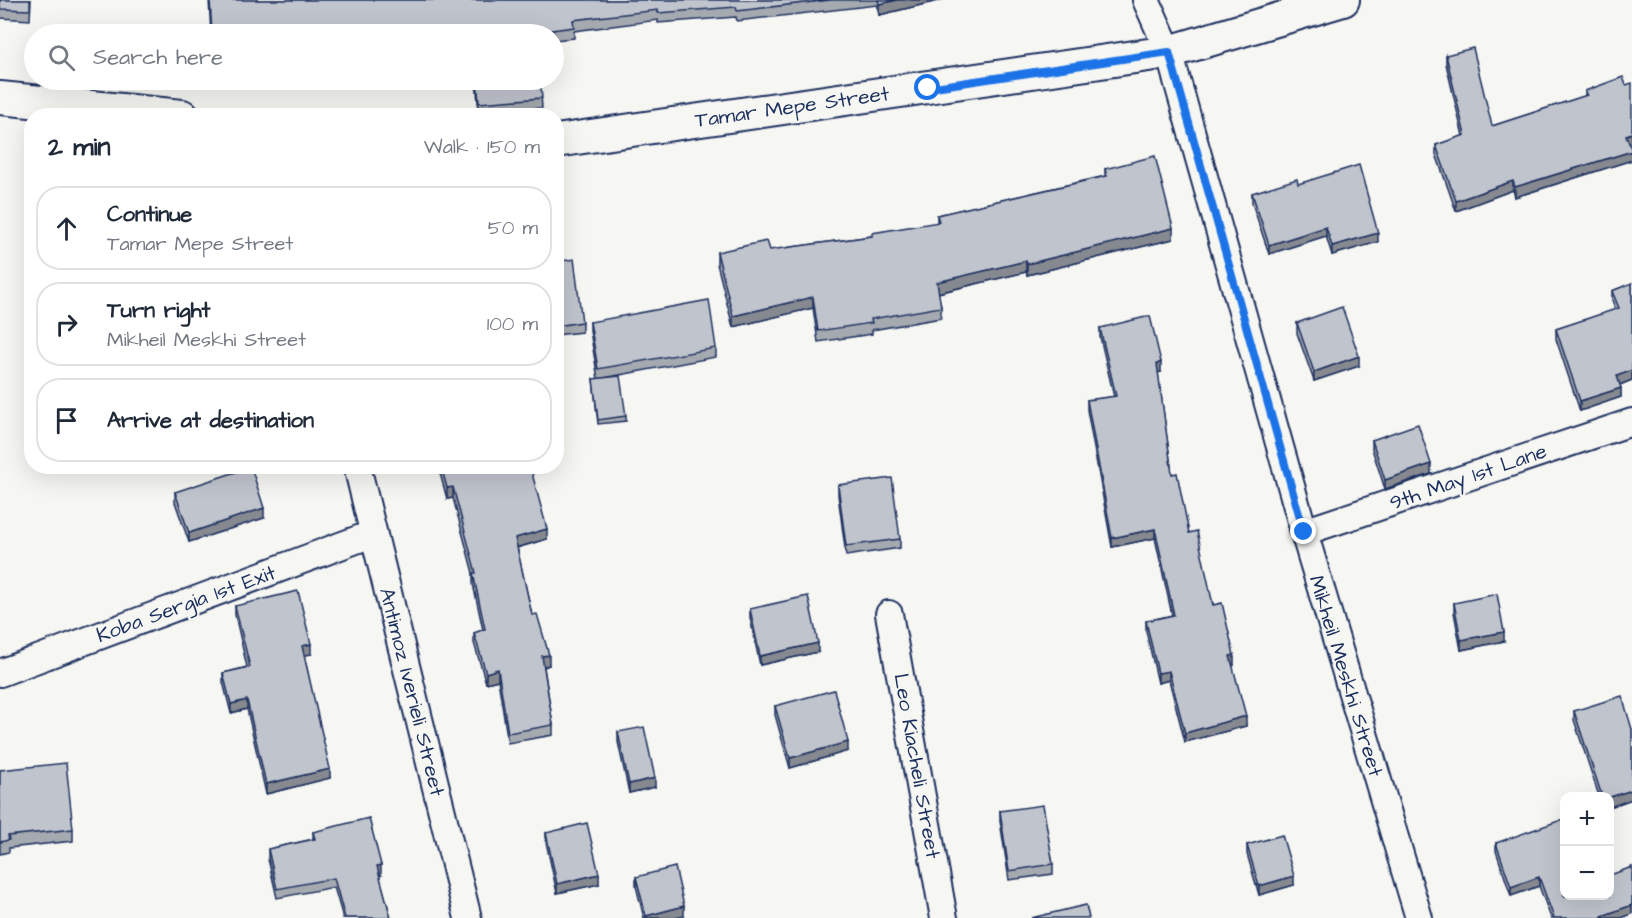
<!DOCTYPE html>
<meta charset="utf-8">
<style>
:root{--surface:#fff;--page:#f2f2f3;--text:#1f2937;--muted:#747a83;--line:#e0e1e3}
body{margin:0;font-family:"Architects Daughter",sans-serif;background:var(--page);color:var(--text)}
.controls{position:absolute;right:18px;bottom:18px;display:grid;overflow:hidden;border-radius:12px;box-shadow:0 6px 24px #0002}
.controls button{width:54px;height:54px;display:grid;place-items:center;padding:0;border:0;border-bottom:2px solid var(--line);background:var(--surface);color:var(--text);font:30px sans-serif}
.stop{position:absolute;width:18px;height:18px;margin:-14px;border:4px solid #1a73e8;border-radius:50%;background:#fff}
.stop.end{background:#1a73e8;border-color:#fff;box-shadow:0 2px 6px #0008}
.list{margin:0;padding:0;list-style:none}
h2{display:flex;justify-content:space-between;align-items:center;height:78px;margin:0;padding:0 24px;font-size:26px}
h2 small{font-size:20px;font-weight:400;color:var(--muted)}
.list li{display:grid;grid-template-columns:39px 1fr auto;gap:18px;align-items:center;box-sizing:border-box;height:84px;margin:0 12px 12px;padding:0 12px;border:2px solid var(--line);border-radius:24px}
.list b{display:block;font-size:22px;white-space:nowrap}
.list p{margin:0;font-size:20px;white-space:nowrap;color:var(--muted)}
.list em{font-size:20px;font-style:normal;color:var(--muted)}
.icon{flex:none;width:33px;height:33px;fill:none;stroke:currentColor;stroke-width:2;stroke-linecap:round;stroke-linejoin:round}
.map{position:relative;flex:none;width:1632px;height:918px;overflow:hidden}
.search{position:absolute;background:var(--surface);box-shadow:0 6px 24px #0002;left:24px;top:24px;width:540px;height:66px;display:flex;align-items:center;gap:15px;box-sizing:border-box;padding:0 21px;border-radius:33px;color:var(--muted);font-size:22px}
.panel{position:absolute;background:var(--surface);box-shadow:0 6px 24px #0002;left:24px;top:108px;width:540px;height:366px;border-radius:24px}
.map>svg:first-child{display:block}
</style>
<div class="map">
<svg width="1632" height="918" viewBox="0 0 1632 918">
<rect width="100%" height="100%" fill="#f6f6f2"/>
<filter id="ink" filterUnits="userSpaceOnUse"><feTurbulence type="fractalNoise" baseFrequency=".0167" numOctaves="2"/><feDisplacementMap in="SourceGraphic" scale="12" xChannelSelector="R" yChannelSelector="G"/><feConvolveMatrix kernelMatrix="1 2 1 2 8 2 1 2 1" color-interpolation-filters="sRGB"/></filter>
<g filter="url(#ink)">
<g fill="none" stroke-linecap="round" stroke-linejoin="round">
<g stroke="#1b2f5e" stroke-width="30">
<g id="minor">
<polyline points="1146,0 1169,52 1304,532 1419,918"/>
<polyline points="357,466 468,918"/>
<polyline points="1304,532 1632,422"/>
<polyline points="889,614 944,918"/>
<polyline points="0,673 372,534"/>
</g>
</g>
<g stroke="#1b2f5e" stroke-width="36">
<g id="tertiary">
<polyline points="0,98 182,116"/>
<polyline points="556,141 1169,52 1343,0"/>
</g>
</g>
<use href="#minor" stroke="#f6f6f2" stroke-width="26"/>
<use href="#tertiary" stroke="#f6f6f2" stroke-width="32"/>
</g>
<g fill="#a5a9b0" stroke="#1b2f5e" stroke-width="1.5">
<polygon points="0,0 31,0 30,20 0,18"/>
<polygon points="209,0 942,0 879,15 877,5 737,21 736,17 658,23 658,20 574,31 574,38 554,40 554,34 211,34"/>
<polygon points="1446,55 1492,126 1585,96 1585,91 1632,142 1629,143 1632,150 1632,160 1515,197 1513,190 1456,211 1436,154 1436,145 1463,136 1446,64"/>
<polygon points="476,80 540,80 542,108 479,113"/>
<polygon points="1105,169 1173,239 1027,275 1026,272 938,293 941,307 941,318 872,330 872,334 818,342 813,308 733,327 717,264 717,252 770,250 872,236 937,223 937,215 1105,176"/>
<polygon points="1298,184 1378,242 1332,255 1326,236 1269,254 1252,203 1252,193"/>
<polygon points="556,262 582,322 582,332 556,335"/>
<polygon points="1632,283 1632,380 1620,385 1621,397 1580,411 1556,339 1556,329 1616,310 1612,300 1612,291"/>
<polygon points="590,322 716,348 716,357 598,379 590,331"/>
<polygon points="1297,323 1359,366 1314,381 1297,333"/>
<polygon points="1100,328 1161,372 1158,373 1172,474 1189,533 1234,665 1232,665 1246,726 1185,742 1169,680 1158,683 1146,631 1146,621 1172,615 1155,538 1112,547 1087,410 1087,400 1114,397 1100,337"/>
<polygon points="593,379 626,416 626,421 598,424"/>
<polygon points="1372,440 1431,474 1385,489 1372,449"/>
<polygon points="438,466 517,466 547,539 517,548 532,615 549,665 544,667 553,725 553,735 508,743 498,680 486,683 474,643 474,633 483,630 473,584 473,573 453,498 447,499"/>
<polygon points="838,485 900,539 900,548 846,556 838,495"/>
<polygon points="175,492 264,518 189,542 175,502"/>
<polygon points="1454,603 1504,641 1461,650 1454,612"/>
<polygon points="235,606 311,654 304,655 330,778 266,794 247,709 231,713 223,682 223,673 247,667 235,615"/>
<polygon points="750,609 818,652 760,665 750,618"/>
<polygon points="775,706 848,751 790,768 775,715"/>
<polygon points="1574,711 1632,729 1632,799 1610,807 1610,796 1599,796 1574,720"/>
<polygon points="618,732 655,787 629,793 618,742"/>
<polygon points="0,770 73,829 73,841 9,848 9,852 0,854"/>
<polygon points="1000,811 1053,864 1053,874 1009,880 1000,821"/>
<polygon points="313,832 381,875 379,875 391,918 343,918 334,887 277,898 268,859 268,849 313,839"/>
<polygon points="546,833 599,884 557,893 546,842"/>
<polygon points="1496,843 1564,896 1632,867 1632,914 1621,918 1551,918 1539,886 1511,896 1496,851"/>
<polygon points="1247,845 1294,885 1259,895 1247,854"/>
<polygon points="636,877 684,916 675,918 644,918 636,886"/>
</g>
<g fill="#868990" stroke="#1b2f5e" stroke-width="1.5">
<polygon points="897,0 942,0 879,15 879,4"/>
<polygon points="1632,133 1632,142 1626,144 1626,135"/>
<polygon points="1632,151 1632,160 1515,197 1515,187"/>
<polygon points="1513,181 1513,190 1456,211 1456,201"/>
<polygon points="1326,227 1326,236 1269,254 1269,245"/>
<polygon points="1173,228 1173,239 1027,275 1027,264"/>
<polygon points="1378,233 1378,242 1332,255 1332,246"/>
<polygon points="1026,261 1026,272 937,293 937,282"/>
<polygon points="813,297 813,308 733,327 733,316"/>
<polygon points="1359,356 1359,366 1314,381 1314,372"/>
<polygon points="1161,362 1161,372 1157,373 1157,364"/>
<polygon points="1632,370 1632,380 1617,386 1617,376"/>
<polygon points="1621,388 1621,397 1580,411 1580,401"/>
<polygon points="1431,464 1431,474 1385,489 1385,480"/>
<polygon points="453,487 453,498 447,499 447,488"/>
<polygon points="264,508 264,518 189,542 189,533"/>
<polygon points="547,529 547,539 515,548 515,538"/>
<polygon points="1155,529 1155,538 1112,547 1112,538"/>
<polygon points="1504,632 1504,641 1461,650 1461,640"/>
<polygon points="818,643 818,652 760,665 760,656"/>
<polygon points="311,644 311,654 302,656 302,646"/>
<polygon points="549,655 549,665 542,667 542,656"/>
<polygon points="1234,655 1234,665 1230,666 1230,656"/>
<polygon points="498,669 498,680 486,683 486,673"/>
<polygon points="1169,671 1169,680 1158,683 1158,673"/>
<polygon points="247,700 247,709 231,713 231,704"/>
<polygon points="1246,716 1246,726 1185,742 1185,733"/>
<polygon points="848,742 848,751 790,768 790,758"/>
<polygon points="330,769 330,778 266,794 266,784"/>
<polygon points="655,778 655,787 629,793 629,784"/>
<polygon points="1632,790 1632,799 1610,807 1610,797"/>
<polygon points="381,865 381,875 377,876 377,866"/>
<polygon points="599,874 599,884 557,893 557,884"/>
<polygon points="1294,876 1294,885 1259,895 1259,886"/>
<polygon points="1539,877 1539,886 1511,896 1511,887"/>
<polygon points="1632,905 1632,914 1621,918 1602,918 1602,916"/>
<polygon points="684,906 684,916 675,918 646,918 646,916"/>
</g>
<g fill="#c0c4cd" stroke="#1b2f5e" stroke-width="1.5">
<polygon points="0,0 30,0 30,10 0,9"/>
<polygon points="210,0 830,0 737,11 736,7 658,13 658,10 573,20 574,27 536,32 537,34 473,34 473,29 445,34 299,34 299,33 271,34 212,34"/>
<polygon points="878,0 897,0 879,4"/>
<polygon points="1473,48 1492,126 1587,95 1585,91 1623,77 1626,85 1632,83 1632,133 1626,135 1632,151 1515,187 1513,181 1456,201 1436,145 1465,135 1446,55"/>
<polygon points="477,80 540,80 542,98 479,103"/>
<polygon points="1155,156 1173,228 1027,264 1026,261 937,282 941,307 871,319 872,323 818,331 813,297 733,316 717,252 767,241 770,250 872,236 872,233 939,222 937,215 1107,176 1105,169"/>
<polygon points="1359,165 1378,233 1332,246 1326,227 1269,245 1252,193 1297,179 1298,184"/>
<polygon points="574,259 582,322 556,326 556,262"/>
<polygon points="1632,283 1632,370 1617,376 1621,388 1580,401 1556,329 1619,308 1612,291"/>
<polygon points="709,300 716,348 598,369 590,322"/>
<polygon points="1342,307 1359,356 1314,372 1297,323"/>
<polygon points="1150,316 1161,362 1157,364 1172,474 1177,473 1189,533 1197,531 1213,605 1222,603 1234,655 1230,656 1246,716 1185,733 1169,671 1158,673 1146,621 1174,615 1155,529 1112,538 1087,400 1116,396 1100,328"/>
<polygon points="620,376 626,416 598,420 593,379"/>
<polygon points="1418,424 1431,464 1385,480 1372,440"/>
<polygon points="441,466 517,466 518,469 530,466 547,529 515,538 532,615 537,614 549,655 542,656 553,725 508,733 498,669 486,673 474,633 485,629 473,573 476,573 453,487 447,488"/>
<polygon points="251,467 264,508 189,533 175,492"/>
<polygon points="892,478 900,539 846,546 838,485"/>
<polygon points="298,591 311,644 302,646 330,769 266,784 247,700 231,704 223,673 250,667 235,606"/>
<polygon points="1497,594 1504,632 1461,640 1454,603"/>
<polygon points="808,596 818,643 760,656 750,609"/>
<polygon points="834,690 848,742 790,758 775,706"/>
<polygon points="1622,696 1632,729 1632,790 1610,797 1602,796 1574,711"/>
<polygon points="644,727 655,778 629,784 618,732"/>
<polygon points="66,763 73,829 8,836 9,840 0,842 0,770"/>
<polygon points="1043,805 1053,864 1009,871 1000,811"/>
<polygon points="369,818 381,865 377,866 391,918 345,918 334,878 277,889 268,849 315,839 313,832"/>
<polygon points="1564,819 1564,896 1610,896 1610,875 1632,867 1632,905 1602,916 1602,918 1554,918 1539,877 1511,887 1496,843"/>
<polygon points="587,823 599,874 557,884 546,833"/>
<polygon points="1282,835 1294,876 1259,886 1247,845"/>
<polygon points="675,867 684,906 646,916 636,877"/>
<polygon points="1086,905 1089,918 1031,918"/>
</g>
</g>
<g fill="none" stroke-linecap="round" stroke-linejoin="round" filter="url(#ink)">
<polyline stroke="#1a73e8" stroke-width="8" points="928,88 1169,52 1304,532"/>
</g>
<g text-anchor="middle" dominant-baseline="central" stroke-width="4.5" stroke-linejoin="round" paint-order="stroke">
<g font-size="21" fill="#1b2f5e" stroke="#f6f6f2">
<text transform="translate(792 107) rotate(-8)">Tamar Mepe Street</text>
<text transform="translate(1468 477) rotate(-19)">9th May 1st Lane</text>
<text transform="translate(186 604) rotate(-20)">Koba Sergia 1st Exit</text>
<text transform="translate(1346 676) rotate(73)">Mikheil Meskhi Street</text>
<text transform="translate(412 692) rotate(76)">Antimoz Iverieli Street</text>
<text transform="translate(917 766) rotate(80)">Leo Kiacheli Street</text>
</g>
</g>
</svg>
<div class="controls">
<button>+</button>
<button>−</button>
</div>
<div class="stop" style="left:928px;top:88px"></div>
<div class="stop end" style="left:1304px;top:532px"></div>
<div class="search"><svg class="icon" aria-label="search" viewBox="0 0 24 24"><circle cx="10" cy="10" r="6"/><path d="M15 15l6 6"/></svg>Search here</div>
<section class="panel">
<h2>2 min<small>Walk · 150 m</small></h2>
<ul class="list">
<li><svg class="icon" aria-label="ahead" viewBox="0 0 24 24"><path d="M12 20V5M6 11l6-6 6 6"/></svg><div><b>Continue</b><p>Tamar Mepe Street</p></div><em>50 m</em></li>
<li><svg class="icon" aria-label="right" viewBox="0 0 24 24"><path d="M7 20v-9h11M14 6l5 5-5 5"/></svg><div><b>Turn right</b><p>Mikheil Meskhi Street</p></div><em>100 m</em></li>
<li><svg class="icon" aria-label="arrive" viewBox="0 0 24 24"><path d="M6 21V4h12l-3 4 3 4H6"/></svg><div><b>Arrive at destination</b></div></li>
</ul>
</section>
</div>
